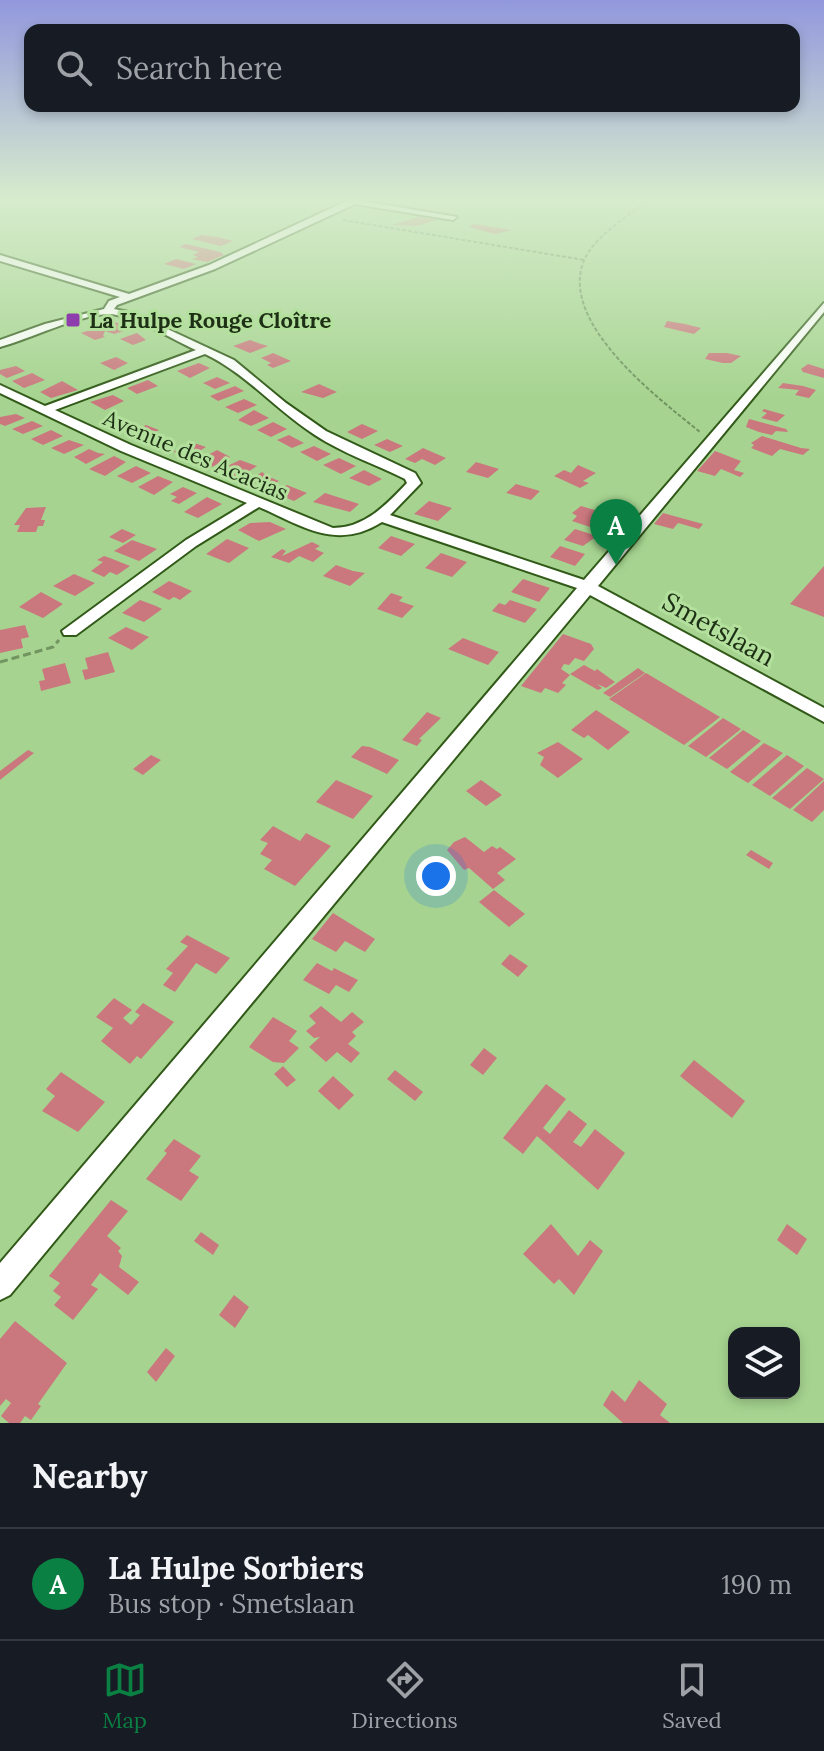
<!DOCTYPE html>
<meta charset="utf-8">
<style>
:root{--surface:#171b24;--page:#20242c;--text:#f1f3f6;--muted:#9ea1a6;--line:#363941;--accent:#0b8043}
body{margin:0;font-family:Lora,serif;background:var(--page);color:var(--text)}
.controls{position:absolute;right:24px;bottom:24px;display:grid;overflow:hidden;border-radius:16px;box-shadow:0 4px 12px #0003}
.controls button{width:72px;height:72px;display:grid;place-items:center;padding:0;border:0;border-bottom:2px solid var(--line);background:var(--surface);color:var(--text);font:40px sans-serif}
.you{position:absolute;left:436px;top:876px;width:28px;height:28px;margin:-20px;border:6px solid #fff;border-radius:50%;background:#1a73e8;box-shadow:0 0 0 12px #1a73e833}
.badge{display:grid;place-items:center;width:52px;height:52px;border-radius:50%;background:var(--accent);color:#fff;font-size:26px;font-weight:700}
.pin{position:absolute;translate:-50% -66px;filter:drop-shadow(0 2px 4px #0008)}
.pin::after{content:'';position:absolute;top:42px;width:28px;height:24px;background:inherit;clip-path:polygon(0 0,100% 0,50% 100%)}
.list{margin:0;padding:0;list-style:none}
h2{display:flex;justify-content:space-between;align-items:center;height:104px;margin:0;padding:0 32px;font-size:34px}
h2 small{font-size:26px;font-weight:400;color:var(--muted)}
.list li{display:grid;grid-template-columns:52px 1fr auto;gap:24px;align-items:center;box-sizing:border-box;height:112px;padding:0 32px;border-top:2px solid var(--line)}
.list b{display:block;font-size:30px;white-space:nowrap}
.list p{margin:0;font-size:26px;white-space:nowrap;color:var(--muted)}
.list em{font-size:26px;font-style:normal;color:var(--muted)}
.icon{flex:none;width:44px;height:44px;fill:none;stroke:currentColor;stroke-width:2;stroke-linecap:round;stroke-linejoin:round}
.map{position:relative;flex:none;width:824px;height:1423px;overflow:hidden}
.search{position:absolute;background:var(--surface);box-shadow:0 4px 12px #0003;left:24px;right:24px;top:24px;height:88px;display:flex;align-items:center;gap:20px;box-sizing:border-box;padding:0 28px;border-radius:16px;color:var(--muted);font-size:30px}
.sheet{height:216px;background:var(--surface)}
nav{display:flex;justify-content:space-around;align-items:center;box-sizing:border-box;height:112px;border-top:2px solid var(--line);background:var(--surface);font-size:22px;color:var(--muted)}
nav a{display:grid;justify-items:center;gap:4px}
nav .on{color:var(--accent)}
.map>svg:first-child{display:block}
</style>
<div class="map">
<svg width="824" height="1423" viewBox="0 0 824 1423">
<rect width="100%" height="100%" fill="#a6d490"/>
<g fill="#ca787e">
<polygon points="419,217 437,220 417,226 392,225"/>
<polygon points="474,224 499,228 512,230 495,234 469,227"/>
<polygon points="201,235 218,237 233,241 221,246 192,239"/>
<polygon points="186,244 220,252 224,255 207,262 192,259 198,257 193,255 199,252 179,247"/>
<polygon points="176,259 196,264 184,269 164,264"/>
<polygon points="667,321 685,324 701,328 694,334 664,327"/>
<polygon points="115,322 130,329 114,334 105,331 103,336 105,337 95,340 81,333"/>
<polygon points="137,333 146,340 133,345 120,339"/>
<polygon points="250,340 261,344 268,346 250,353 233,346"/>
<polygon points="273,353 291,361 273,368 267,365 271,363 261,358"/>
<polygon points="709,353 727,353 741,356 731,363 723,363 705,359"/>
<polygon points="116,357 128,363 114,370 100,363"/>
<polygon points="199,363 210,368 190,378 177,371"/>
<polygon points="808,364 824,369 824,378 803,372 801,369"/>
<polygon points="16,366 25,371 7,378 0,374 0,370"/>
<polygon points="32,373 45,380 24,388 12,381"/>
<polygon points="217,377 230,383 215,389 203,383"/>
<polygon points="148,380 158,386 137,394 127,388"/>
<polygon points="62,381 78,390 51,398 40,392"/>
<polygon points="783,383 803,386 816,390 809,398 795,395 799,390 778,388"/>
<polygon points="319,384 337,392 323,398 301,392"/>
<polygon points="235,386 244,391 218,401 210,396"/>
<polygon points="113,395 124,401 105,410 90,402"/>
<polygon points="244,399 257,405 238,413 225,407"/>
<polygon points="764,409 785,415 777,422 761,418 767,413 762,411"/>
<polygon points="254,410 269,418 251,426 238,420"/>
<polygon points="16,414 25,418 5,426 0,424 0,417"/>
<polygon points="749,419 786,429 788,432 776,431 772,435 759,432 746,427"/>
<polygon points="32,421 43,426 23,434 12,429"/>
<polygon points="273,422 287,429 271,437 257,430"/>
<polygon points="362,424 378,431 362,439 347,432"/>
<polygon points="146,425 159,430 142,439 128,434"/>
<polygon points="51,430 63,436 43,445 31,439"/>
<polygon points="289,435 304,443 292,448 277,440"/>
<polygon points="762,436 801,448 810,449 803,455 780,449 772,456 751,448 754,445 751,443"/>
<polygon points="387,439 403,446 390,452 374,445"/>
<polygon points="69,440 84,445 64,454 51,448"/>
<polygon points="191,442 206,447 191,456 173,452"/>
<polygon points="314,446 331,454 317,461 300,452"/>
<polygon points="423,448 446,458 435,465 422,459 415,463 405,459"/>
<polygon points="89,449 98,453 105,454 86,464 74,457"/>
<polygon points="217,450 230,457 212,467 197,461"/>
<polygon points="715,451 741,461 734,470 744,473 740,477 721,469 715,476 697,471"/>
<polygon points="114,456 126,462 105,476 89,469"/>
<polygon points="339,458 356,466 341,474 323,465"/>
<polygon points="240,460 257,466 238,478 219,470"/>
<polygon points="476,462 499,469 488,478 466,472"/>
<polygon points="578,465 596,473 583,481 589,483 580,488 554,476 564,470 571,473"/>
<polygon points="136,466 151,473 132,483 117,476"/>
<polygon points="364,470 382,479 369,486 349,478"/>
<polygon points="262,472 267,476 279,481 266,489 250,480"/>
<polygon points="158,476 173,482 154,495 138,487"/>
<polygon points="516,484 540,491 531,500 506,493"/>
<polygon points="287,485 307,493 294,501 274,493"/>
<polygon points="183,487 197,493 179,504 171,501 177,497 170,494"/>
<polygon points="325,493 353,502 359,504 350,512 313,502"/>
<polygon points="207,497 222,504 198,518 184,512"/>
<polygon points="429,501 452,508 438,521 414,514"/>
<polygon points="581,506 615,516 611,522 604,520 596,529 572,521 577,516 572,513"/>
<polygon points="46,507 41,520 45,520 43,526 38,526 36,532 17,532 20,525 14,525 26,508"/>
<polygon points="663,513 703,524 699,529 678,523 673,529 654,524"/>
<polygon points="270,522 286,529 259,541 238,530 250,523"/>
<polygon points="122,529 136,535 123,543 109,537"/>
<polygon points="575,529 597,536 583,546 564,540"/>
<polygon points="391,536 415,544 401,556 378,548"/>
<polygon points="227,539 249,548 229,563 206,554"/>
<polygon points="132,540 157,549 139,561 114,551"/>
<polygon points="312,542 320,546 315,549 324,553 313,562 299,556 289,563 271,557 282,549 286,551 282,556"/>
<polygon points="560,546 585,554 575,566 550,557"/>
<polygon points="441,553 467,562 452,577 425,568"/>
<polygon points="104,556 110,558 130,566 117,575 110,572 104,577 91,571 103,562 97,560"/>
<polygon points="336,565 353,571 365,573 350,586 323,576"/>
<polygon points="824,566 824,617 790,604"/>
<polygon points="74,574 95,583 75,596 53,586"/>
<polygon points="523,579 550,588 539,602 511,592"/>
<polygon points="169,581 192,591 180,600 174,597 169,600 152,592"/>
<polygon points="41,592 63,604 43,618 19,607"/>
<polygon points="391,593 403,597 399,601 414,606 402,618 377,609"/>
<polygon points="140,600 156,606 162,609 144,622 122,613"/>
<polygon points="510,600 537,609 525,623 492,611 499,603 505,605"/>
<polygon points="25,625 29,637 21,639 23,648 0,653 0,630"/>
<polygon points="126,627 149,637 132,650 108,638"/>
<polygon points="563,634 591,644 594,649 584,661 575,658 569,665 564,664 561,669 570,675 562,683 566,685 558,693 545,688 541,693 521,686"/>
<polygon points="463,638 499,652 488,665 448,649"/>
<polygon points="108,652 115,672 85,680 82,670 88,669 85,658"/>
<polygon points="65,663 71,683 41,691 39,681 45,680 42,669"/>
<polygon points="584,665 595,671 597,669 615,682 606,688 597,684 602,688 598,690 570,674"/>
<polygon points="638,668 645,673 610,697 603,693"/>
<polygon points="646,673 720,717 684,745 609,699"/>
<polygon points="596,710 630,732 608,750 588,735 584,738 571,730"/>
<polygon points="427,712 441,718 419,739 422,740 417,746 402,740"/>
<polygon points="723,718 741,729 706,757 688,746"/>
<polygon points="743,730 761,741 727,769 709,758"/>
<polygon points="558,742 583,759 558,778 540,765 544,757 537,753"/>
<polygon points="764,743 783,753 748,783 730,772"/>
<polygon points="362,746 370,747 399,760 387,774 351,757"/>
<polygon points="28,750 34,753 0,780 0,771"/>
<polygon points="151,755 161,760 143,775 133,769"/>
<polygon points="787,755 804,766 770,796 752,785"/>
<polygon points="807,768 824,779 790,809 772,798"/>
<polygon points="336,780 373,796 353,819 316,802"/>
<polygon points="481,780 502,795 486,806 466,791"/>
<polygon points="824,781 824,810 812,822 793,810"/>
<polygon points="273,826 300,841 306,833 331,846 295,886 264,869 272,860 260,854 268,843 260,840"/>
<polygon points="465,837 484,852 492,846 497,849 500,847 516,859 497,873 505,880 493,889 469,868 464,870 447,850 454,842"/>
<polygon points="751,850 773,863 769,869 746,855"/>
<polygon points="494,890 525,914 509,927 479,902"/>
<polygon points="333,913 375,939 365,952 345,941 336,952 312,939"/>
<polygon points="187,935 230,958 216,974 196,963 175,992 163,985 173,973 166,969 188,946 180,942"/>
<polygon points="510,954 528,966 518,977 501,964"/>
<polygon points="317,963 332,971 334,968 358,980 349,992 336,985 329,994 303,980"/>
<polygon points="114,998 132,1010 123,1018 131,1025 140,1015 135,1012 143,1003 174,1022 141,1059 137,1056 130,1064 101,1041 113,1028 96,1017"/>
<polygon points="321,1006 341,1022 352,1012 364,1022 352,1032 356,1036 348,1044 360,1053 351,1063 337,1052 326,1062 309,1047 320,1037 314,1038 306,1031 316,1023 309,1016"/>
<polygon points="273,1017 297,1031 289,1041 299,1048 284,1063 273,1062 249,1047"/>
<polygon points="484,1048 497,1058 483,1075 470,1065"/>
<polygon points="694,1060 745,1101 732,1118 680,1076"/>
<polygon points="283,1066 296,1080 287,1087 274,1074"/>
<polygon points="395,1070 423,1092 415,1101 387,1079"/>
<polygon points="61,1072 105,1102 78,1132 42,1111 55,1096 46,1089"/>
<polygon points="333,1076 354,1095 339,1110 318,1091"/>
<polygon points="546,1084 566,1099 543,1128 550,1134 569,1110 587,1124 573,1142 581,1147 595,1129 625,1153 598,1190 537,1136 523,1154 503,1138"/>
<polygon points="174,1139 201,1156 189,1171 199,1177 181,1201 146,1179 167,1153 164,1151"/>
<polygon points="111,1200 128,1211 107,1236 121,1248 118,1251 122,1256 119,1267 139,1282 128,1295 100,1273 91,1285 98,1289 73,1320 54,1305 61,1297 53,1291 60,1283 49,1276"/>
<polygon points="551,1224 578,1256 590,1240 603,1251 574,1295 559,1279 554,1284 523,1254"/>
<polygon points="787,1224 807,1239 797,1255 777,1240"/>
<polygon points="201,1232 219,1245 213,1255 194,1241"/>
<polygon points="234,1295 249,1307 235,1328 219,1315"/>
<polygon points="15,1321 67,1363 38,1404 41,1406 31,1420 25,1416 20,1423 9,1423 1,1416 11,1403 6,1399 0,1406 0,1339"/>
<polygon points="166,1348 175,1356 156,1382 147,1372"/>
<polygon points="639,1380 667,1404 660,1415 670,1423 623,1423 603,1405 612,1390 625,1402"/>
</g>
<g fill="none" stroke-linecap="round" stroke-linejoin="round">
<g stroke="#315918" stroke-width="4">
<path id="street" d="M351,199l106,18 -4,3 -98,-16 -140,65 -98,36 -3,4 19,4 101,47 52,43 40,28 89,42 6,10 -31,32 194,65 240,-277v9l-226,274 226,122v14l-234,-127 -580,700 -10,5v-37l577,-675 -195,-66c-46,29 -79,4 -123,-15l-63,39 -120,89h-12l-2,-4 124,-91 61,-37 -126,-52 -121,-58v-8l45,21 151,-56c-23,-10 -63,-36 -88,-36 -30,1 -78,25 -108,33v-7l45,-16 59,-15 5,-8 11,-4 -120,-36v-6l129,39 80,-29zM205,354c42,20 71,56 110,81 27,18 60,29 90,44l2,4c-20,21 -42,45 -74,45l-202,-83 -76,-35z"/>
</g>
<g stroke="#719460" stroke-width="2" stroke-dasharray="4 2" stroke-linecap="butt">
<path d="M650,199c-21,17 -57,37 -67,64 -22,62 75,135 117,169"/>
<polyline points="343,220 584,260"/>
</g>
<polyline stroke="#719460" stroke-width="3" stroke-dasharray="8 4" stroke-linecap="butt" points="0,662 53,647 59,640"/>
<use href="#street" fill="#fff" fill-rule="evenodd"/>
</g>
<linearGradient id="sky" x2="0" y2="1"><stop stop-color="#9298dd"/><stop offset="0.5" stop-color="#d7eccd"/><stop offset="1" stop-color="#d7eccd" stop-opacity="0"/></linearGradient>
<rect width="824" height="398" fill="url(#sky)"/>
<rect fill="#8e3dad" stroke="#b3e19d" stroke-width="3" x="65" y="312" width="16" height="16" rx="4"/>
<g text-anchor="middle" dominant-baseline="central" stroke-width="6" stroke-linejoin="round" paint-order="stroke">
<g font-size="22" font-weight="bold" fill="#1d2f14" stroke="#b3e19d" text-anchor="start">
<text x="89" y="320">La Hulpe Rouge Cloître</text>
</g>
<g font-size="22" fill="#1d2f14" stroke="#b3e19d">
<text transform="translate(196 455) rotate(23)">Avenue des Acacias</text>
</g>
<g font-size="26" fill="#1d2f14" stroke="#b3e19d">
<text transform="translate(719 629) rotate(29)">Smetslaan</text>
</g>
</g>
</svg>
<div class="controls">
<button><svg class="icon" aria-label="layers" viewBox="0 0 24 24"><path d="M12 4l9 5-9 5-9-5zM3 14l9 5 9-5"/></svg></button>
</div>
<div class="you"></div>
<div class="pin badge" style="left:616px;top:565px">A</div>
<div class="search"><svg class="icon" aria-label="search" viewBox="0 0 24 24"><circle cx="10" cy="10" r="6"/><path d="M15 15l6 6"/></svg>Search here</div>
</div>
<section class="sheet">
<h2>Nearby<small></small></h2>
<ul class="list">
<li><span class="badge">A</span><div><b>La Hulpe Sorbiers</b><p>Bus stop · Smetslaan</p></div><em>190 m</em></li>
</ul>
</section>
<nav>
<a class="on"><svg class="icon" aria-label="map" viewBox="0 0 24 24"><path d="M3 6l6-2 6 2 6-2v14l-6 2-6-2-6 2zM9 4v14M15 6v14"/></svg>Map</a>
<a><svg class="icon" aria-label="directions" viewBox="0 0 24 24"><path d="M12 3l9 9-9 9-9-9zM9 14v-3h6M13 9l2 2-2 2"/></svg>Directions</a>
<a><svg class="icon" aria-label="saved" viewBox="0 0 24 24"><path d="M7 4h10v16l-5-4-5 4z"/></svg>Saved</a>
</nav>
